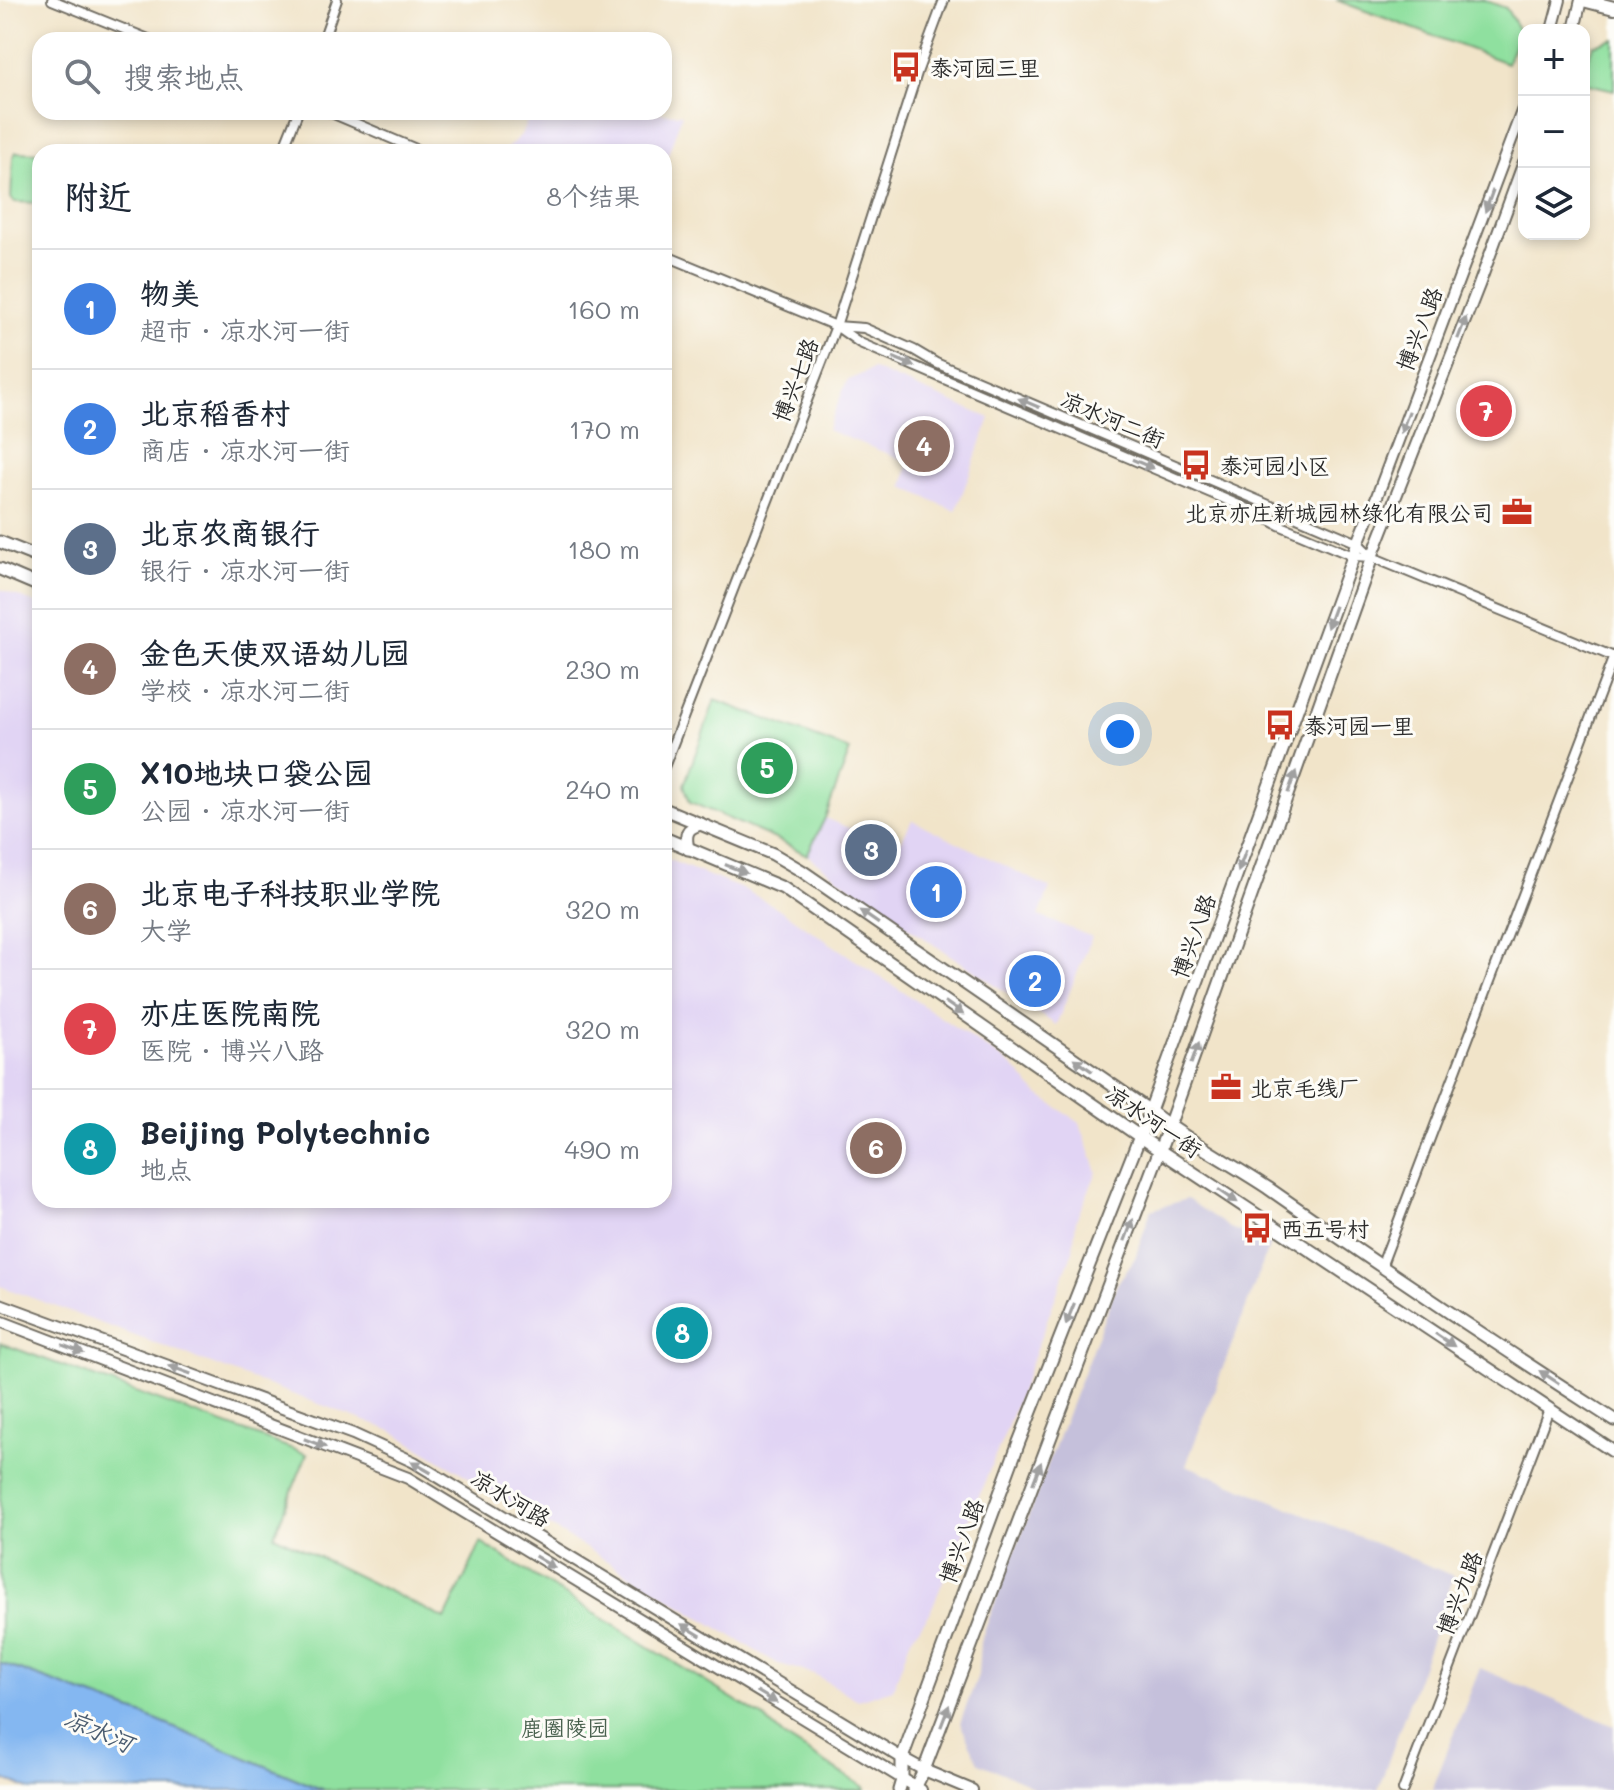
<!DOCTYPE html>
<html lang="zh">
<meta charset="utf-8">
<style>
:root{--surface:#fff;--page:#f6f6f7;--text:#1f2937;--muted:#747a83;--line:#e0e1e3;--accent:#c8321e}
body{margin:0;font-family:Mali,"LXGW WenKai TC",sans-serif;background:var(--page);color:var(--text)}
.controls{position:absolute;right:24px;top:24px;display:grid;overflow:hidden;border-radius:16px;box-shadow:0 4px 12px #0003}
.controls button{width:72px;height:72px;display:grid;place-items:center;padding:0;border:0;border-bottom:2px solid var(--line);background:var(--surface);color:var(--text);font:40px sans-serif}
.you{position:absolute;left:1120px;top:734px;width:28px;height:28px;margin:-20px;border:6px solid #fff;border-radius:50%;background:#1a73e8;box-shadow:0 0 0 12px #1a73e833}
.badge{display:grid;place-items:center;width:52px;height:52px;border-radius:50%;background:var(--accent);color:#fff;font-size:26px;font-weight:700}
.pin{position:absolute;translate:-50% -50%;border:4px solid #fff;box-shadow:0 2px 8px #0006}
.list{margin:0;padding:0;list-style:none}
h2{display:flex;justify-content:space-between;align-items:center;height:104px;margin:0;padding:0 32px;font-size:34px}
h2 small{font-size:26px;font-weight:400;color:var(--muted)}
.list li{display:grid;grid-template-columns:52px 1fr auto;gap:24px;align-items:center;box-sizing:border-box;height:120px;padding:0 32px;border-top:2px solid var(--line)}
.list b{display:block;font-size:30px;white-space:nowrap}
.list p{margin:0;font-size:26px;white-space:nowrap;color:var(--muted)}
.list em{font-size:26px;font-style:normal;color:var(--muted)}
.icon{flex:none;width:44px;height:44px;fill:none;stroke:currentColor;stroke-width:2;stroke-linecap:round;stroke-linejoin:round}
.map{position:relative;flex:none;width:1614px;height:1790px;overflow:hidden}
.search{position:absolute;background:var(--surface);box-shadow:0 4px 12px #0003;left:32px;top:32px;width:640px;height:88px;display:flex;align-items:center;gap:20px;box-sizing:border-box;padding:0 28px;border-radius:24px;color:var(--muted);font-size:30px}
.panel{position:absolute;background:var(--surface);box-shadow:0 4px 12px #0003;left:32px;top:144px;width:640px;height:1064px;border-radius:24px}
.map>svg:first-child{display:block}
</style>
<div class="map">
<svg width="1614" height="1790" viewBox="0 0 1614 1790">
<rect width="100%" height="100%" fill="#fdfcf7"/>
<filter id="ink" filterUnits="userSpaceOnUse"><feTurbulence type="fractalNoise" baseFrequency=".0125" numOctaves="2"/><feDisplacementMap in="SourceGraphic" scale="16" xChannelSelector="R" yChannelSelector="G"/><feConvolveMatrix kernelMatrix="1 2 1 2 8 2 1 2 1" color-interpolation-filters="sRGB"/></filter>
<filter id="wash" filterUnits="userSpaceOnUse"><feTurbulence type="fractalNoise" baseFrequency=".006" numOctaves="4" result="noise"/><feDisplacementMap in="SourceGraphic" scale="32" xChannelSelector="R" yChannelSelector="G"/><feGaussianBlur stdDeviation="1.8" result="paint"/><feColorMatrix in="noise" values="0 0 0 0 0 0 0 0 0 0 0 0 0 0 0 0 0 1.4 0 .05"/><feComposite in="paint" operator="in"/></filter>
<g filter="url(#wash)">
<rect width="100%" height="100%" fill="#f1e4c9"/>
<g fill="#e1d4f4">
<polygon points="531,112 638,112 682,114 664,166 664,152 503,152 521,135"/>
<polygon points="873,369 990,418 956,511 903,487 909,462 827,430 847,381"/>
<polygon points="0,589 40,605 40,1200 664,1200 664,858 747,891 776,907 1013,1066 1036,1093 1080,1123 1097,1172 1076,1220 1073,1250 1005,1433 929,1615 911,1638 893,1689 858,1700 814,1674 776,1663 392,1431 0,1286"/>
<polygon points="825,818 897,849 912,820 1050,888 1039,916 1092,937 1056,1025 877,907 807,855"/>
</g>
<g fill="#c5c0db">
<polygon points="1187,1199 1230,1228 1270,1244 1186,1465 1454,1576 1378,1790 1036,1790 1026,1783 979,1763 960,1723 978,1675 980,1642 1117,1284 1135,1258 1151,1210"/>
<polygon points="1480,1668 1614,1726 1614,1790 1432,1790"/>
</g>
<g fill="#8fe09f" stroke="#5d8665" stroke-width="2">
<polygon points="1336,0 1484,0 1506,8 1520,32 1507,63"/>
<polygon points="1614,39 1614,90 1584,83 1584,70 1593,45"/>
<polygon points="16,152 40,153 40,203 14,202 11,198 13,157"/>
<polygon points="715,700 850,750 825,818 807,855 780,841 690,802 684,785"/>
<polygon points="0,1343 307,1454 274,1535 445,1619 481,1543 764,1718 783,1736 864,1787 865,1790 323,1790 141,1714 0,1663"/>
</g>
<polygon fill="#84b7f1" stroke="#58718e" stroke-width="2" points="0,1663 141,1714 323,1790 32,1790 0,1778"/>
</g>
<g filter="url(#ink)">
<g fill="none" stroke-linecap="round" stroke-linejoin="round">
<g stroke="#706c62" stroke-width="12">
<g id="minor">
<polyline points="52,0 151,40"/>
<polyline points="323,40 337,0"/>
<polyline points="329,112 423,152"/>
<polyline points="282,152 298,112"/>
<polyline points="664,255 836,326 860,343 1253,511 1279,525 1353,556 1372,557"/>
<polyline points="836,326 864,328 914,350 936,363 1358,543 1372,557 1614,657"/>
<polyline points="664,767 836,326 918,70 944,0"/>
<polyline points="1381,1267 1614,656"/>
<polyline points="1403,1790 1549,1409"/>
</g>
</g>
<g stroke="#706c62" stroke-width="14">
<g id="tertiary">
<polyline points="1552,30 1560,0"/>
<polyline points="1574,30 1581,0"/>
<polyline points="1358,543 1376,499 1524,106"/>
<polyline points="1372,557 1479,285 1524,162"/>
<polyline points="0,1304 353,1434 414,1462 902,1758 924,1770 972,1790"/>
<polyline points="0,1321 408,1478 921,1790"/>
</g>
</g>
<g stroke="#706c62" stroke-width="15">
<g id="secondary">
<polyline points="0,542 40,558"/>
<polyline points="0,569 40,586"/>
<path d="M664,809l109,45 29,17 348,240c37,30 79,51 118,77 114,80 229,157 346,232"/>
<polyline points="664,838 783,888 1159,1150 1614,1452"/>
<path d="M688,849c-3,-15 -2,-21 13,-25"/>
<polyline points="899,1790 902,1780 902,1758 1019,1442 1150,1111 1358,543"/>
<polyline points="914,1790 924,1770 1169,1126 1372,557"/>
</g>
</g>
<g stroke="#706c62" stroke-width="16">
<polyline id="primary" points="1583,0 1614,8"/>
</g>
<use href="#minor" stroke="#fff" stroke-width="8"/>
<use href="#tertiary" stroke="#fff" stroke-width="10"/>
<use href="#secondary" stroke="#fff" stroke-width="11"/>
<use href="#primary" stroke="#fff" stroke-width="12"/>
</g>
<defs><path id="oneway-solid" d="M-6-.8H1V-3.2L6.5 0L1 3.2V.8H-6Z" transform="scale(2)"/></defs>
<g fill="#a0a0a0">
<use href="#oneway-solid" transform="translate(1489 201) rotate(110)"/>
<use href="#oneway-solid" transform="translate(1462 328) rotate(-69)"/>
<use href="#oneway-solid" transform="translate(904 362) rotate(23)"/>
<use href="#oneway-solid" transform="translate(1029 403) rotate(-157)"/>
<use href="#oneway-solid" transform="translate(1405 422) rotate(111)"/>
<use href="#oneway-solid" transform="translate(1143 464) rotate(23)"/>
<use href="#oneway-solid" transform="translate(1331 617) rotate(110)"/>
<use href="#oneway-solid" transform="translate(1292 782) rotate(-70)"/>
<use href="#oneway-solid" transform="translate(1242 861) rotate(110)"/>
<use href="#oneway-solid" transform="translate(736 869) rotate(22)"/>
<use href="#oneway-solid" transform="translate(869 917) rotate(-145)"/>
<use href="#oneway-solid" transform="translate(954 1008) rotate(35)"/>
<use href="#oneway-solid" transform="translate(1195 1053) rotate(-70)"/>
<use href="#oneway-solid" transform="translate(1083 1065) rotate(-145)"/>
<use href="#oneway-solid" transform="translate(1228 1196) rotate(34)"/>
<use href="#oneway-solid" transform="translate(1129 1230) rotate(-69)"/>
<use href="#oneway-solid" transform="translate(1070 1314) rotate(112)"/>
<use href="#oneway-solid" transform="translate(1445 1340) rotate(34)"/>
<use href="#oneway-solid" transform="translate(73 1349) rotate(21)"/>
<use href="#oneway-solid" transform="translate(180 1370) rotate(-160)"/>
<use href="#oneway-solid" transform="translate(1549 1377) rotate(-147)"/>
<use href="#oneway-solid" transform="translate(315 1443) rotate(21)"/>
<use href="#oneway-solid" transform="translate(421 1467) rotate(-150)"/>
<use href="#oneway-solid" transform="translate(1037 1473) rotate(-69)"/>
<use href="#oneway-solid" transform="translate(545 1562) rotate(31)"/>
<use href="#oneway-solid" transform="translate(691 1630) rotate(-149)"/>
<use href="#oneway-solid" transform="translate(767 1697) rotate(31)"/>
<use href="#oneway-solid" transform="translate(945 1716) rotate(-69)"/>
</g>
</g>
<defs>
<g id="bus-bare" transform="scale(2.4)"><path d="M-5-6H5V4H4V6H2V4H-2V6H-4V4H-5ZM-3.5-4V0h7V-4ZM-3.5 1.2v1.5H-2V1.2ZM2 1.2v1.5H3.5V1.2Z" fill="#c8321e" stroke="#fdfcf7" stroke-width="2.5" paint-order="stroke"/></g>
<g id="office-bare" transform="scale(2.4)"><path d="M-6-3h4V-5.5h4V-3h4V5H-6ZM-1-4.5V-3h2v-1.5ZM-6 0V1H6V0Z" fill="#c8321e" stroke="#fdfcf7" stroke-width="2.5" paint-order="stroke"/></g>
</defs>
<g fill-rule="evenodd">
<use href="#bus-bare" x="906" y="67"/>
<use href="#bus-bare" x="1196" y="465"/>
<use href="#office-bare" x="1517" y="512"/>
<use href="#bus-bare" x="1280" y="725"/>
<use href="#office-bare" x="1226" y="1087"/>
<use href="#bus-bare" x="1257" y="1228"/>
</g>
<g text-anchor="middle" dominant-baseline="central" stroke-width="6" stroke-linejoin="round" paint-order="stroke">
<g font-size="22" fill="#2b2b2b" stroke="#fdfcf7" text-anchor="start">
<text x="930" y="67">泰河园三里</text>
<text x="1220" y="465">泰河园小区</text>
<text x="1493" y="512" text-anchor="end">北京亦庄新城园林绿化有限公司</text>
<text x="1304" y="725">泰河园一里</text>
<text x="1250" y="1087">北京毛线厂</text>
<text x="1281" y="1228">西五号村</text>
</g>
<g font-size="22" fill="#2b2b2b" stroke="#fdfcf7">
<text transform="translate(1419 329) rotate(-69)">博兴八路</text>
<text transform="translate(795 380) rotate(-69)">博兴七路</text>
<text transform="translate(1113 419) rotate(23)">凉水河二街</text>
<text transform="translate(1193 936) rotate(-70)">博兴八路</text>
<text transform="translate(1154 1121) rotate(34)">凉水河一街</text>
<text transform="translate(511 1498) rotate(31)">凉水河路</text>
<text transform="translate(961 1541) rotate(-70)">博兴八路</text>
<text transform="translate(1459 1593) rotate(-69)">博兴九路</text>
</g>
<g font-size="22" fill="#49614e" stroke="#fdfcf7">
<text x="565" y="1727">鹿圈陵园</text>
</g>
<g font-size="24" font-style="italic" fill="#4a5c70" stroke="#fdfcf7">
<text transform="translate(99 1730) rotate(23)">凉水河</text>
</g>
</g>
</svg>
<div class="controls">
<button>+</button>
<button>−</button>
<button><svg class="icon" aria-label="layers" viewBox="0 0 24 24"><path d="M12 4l9 5-9 5-9-5zM3 14l9 5 9-5"/></svg></button>
</div>
<div class="you"></div>
<div class="pin badge" style="left:936px;top:892px;background:#3f7fe0">1</div>
<div class="pin badge" style="left:1035px;top:981px;background:#3f7fe0">2</div>
<div class="pin badge" style="left:871px;top:850px;background:#5c6f8a">3</div>
<div class="pin badge" style="left:924px;top:446px;background:#8d6e63">4</div>
<div class="pin badge" style="left:767px;top:768px;background:#2e9e5b">5</div>
<div class="pin badge" style="left:876px;top:1148px;background:#8d6e63">6</div>
<div class="pin badge" style="left:1486px;top:411px;background:#e0444e">7</div>
<div class="pin badge" style="left:682px;top:1333px;background:#0f9aa8">8</div>
<div class="search"><svg class="icon" aria-label="search" viewBox="0 0 24 24"><circle cx="10" cy="10" r="6"/><path d="M15 15l6 6"/></svg>搜索地点</div>
<section class="panel">
<h2>附近<small>8个结果</small></h2>
<ul class="list">
<li><span class="badge" style="background:#3f7fe0">1</span><div><b>物美</b><p>超市 · 凉水河一街</p></div><em>160 m</em></li>
<li><span class="badge" style="background:#3f7fe0">2</span><div><b>北京稻香村</b><p>商店 · 凉水河一街</p></div><em>170 m</em></li>
<li><span class="badge" style="background:#5c6f8a">3</span><div><b>北京农商银行</b><p>银行 · 凉水河一街</p></div><em>180 m</em></li>
<li><span class="badge" style="background:#8d6e63">4</span><div><b>金色天使双语幼儿园</b><p>学校 · 凉水河二街</p></div><em>230 m</em></li>
<li><span class="badge" style="background:#2e9e5b">5</span><div><b>X10地块口袋公园</b><p>公园 · 凉水河一街</p></div><em>240 m</em></li>
<li><span class="badge" style="background:#8d6e63">6</span><div><b>北京电子科技职业学院</b><p>大学</p></div><em>320 m</em></li>
<li><span class="badge" style="background:#e0444e">7</span><div><b>亦庄医院南院</b><p>医院 · 博兴八路</p></div><em>320 m</em></li>
<li><span class="badge" style="background:#0f9aa8">8</span><div><b>Beijing Polytechnic</b><p>地点</p></div><em>490 m</em></li>
</ul>
</section>
</div>
